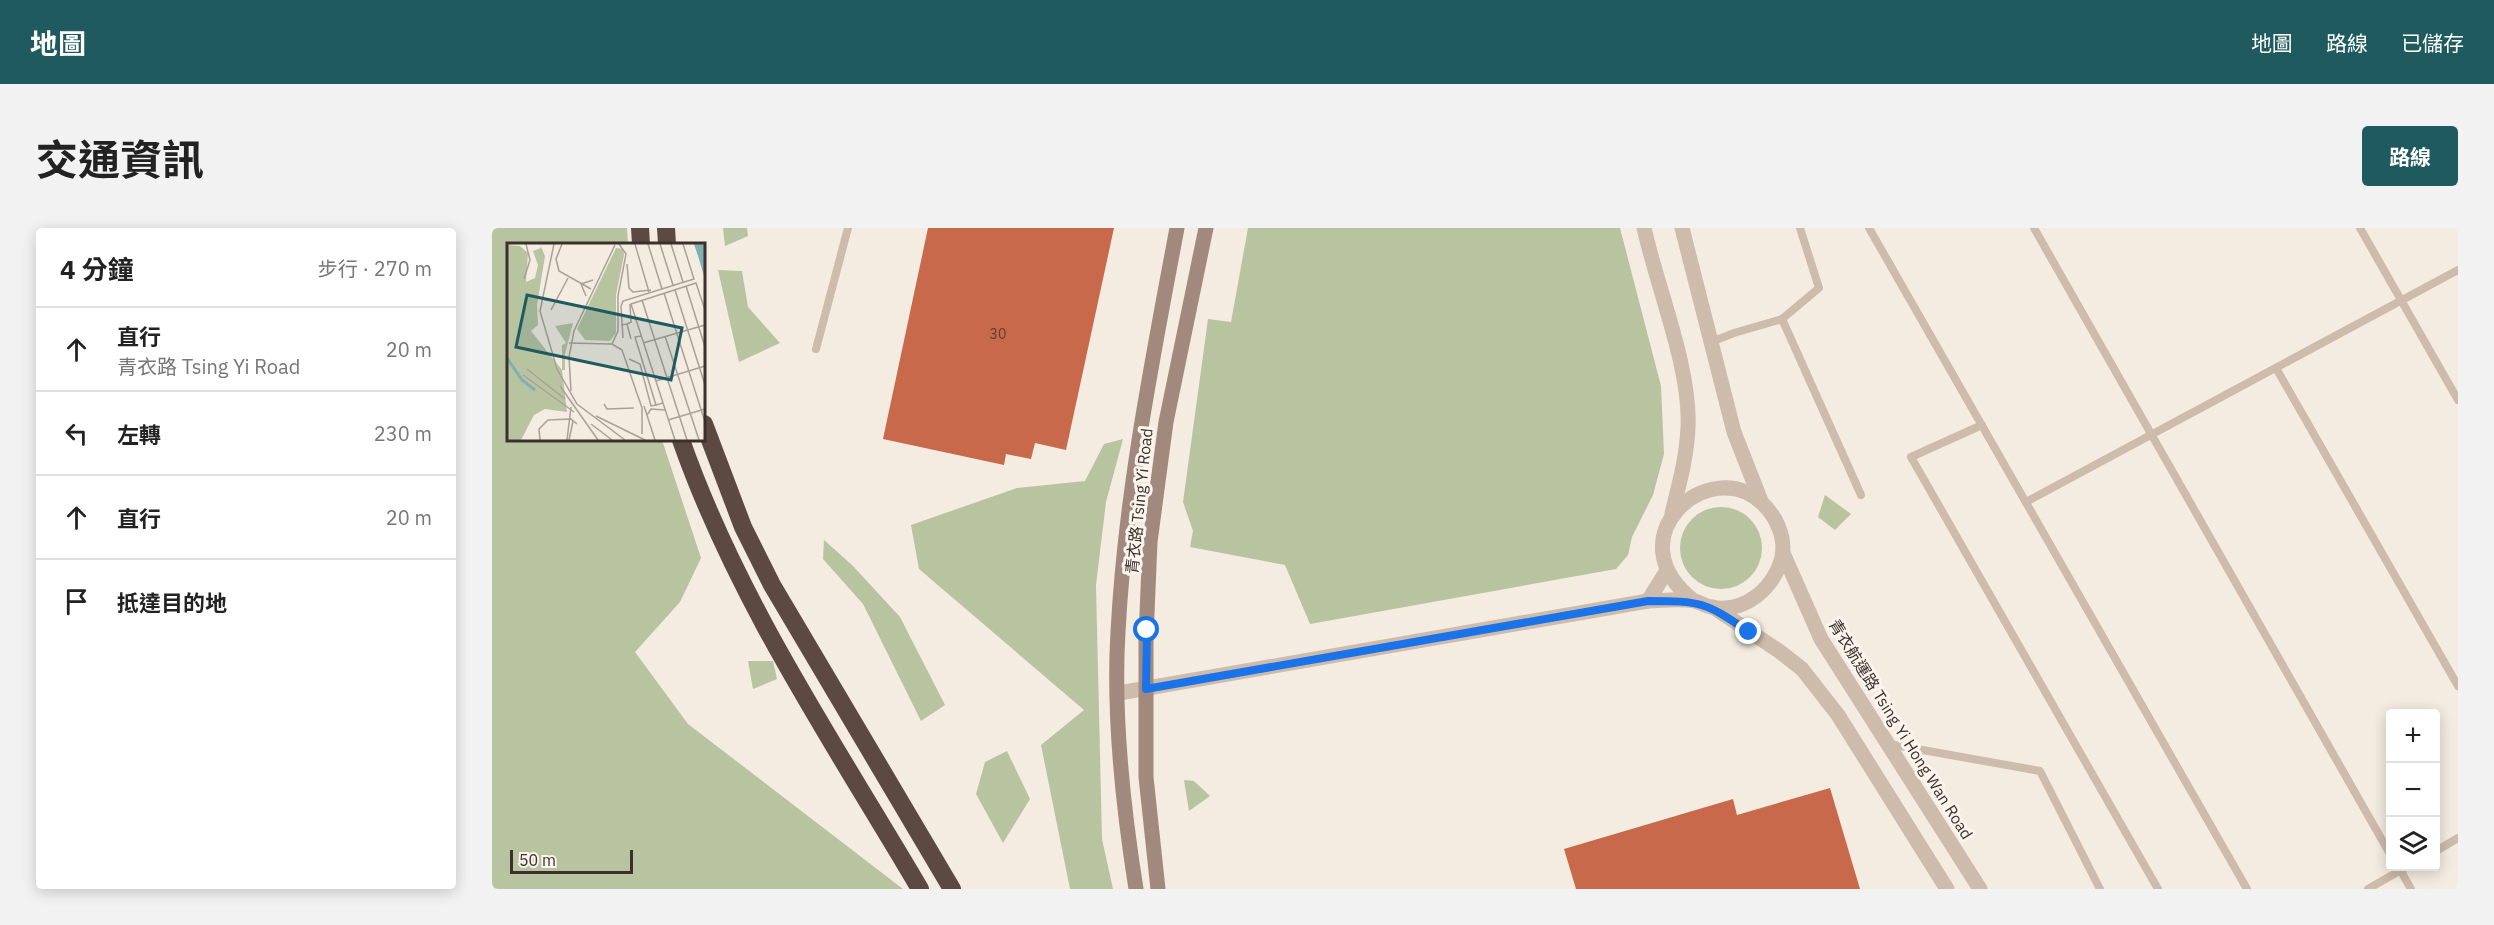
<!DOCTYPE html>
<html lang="zh-TW">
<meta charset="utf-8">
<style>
:root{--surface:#fff;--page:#f2f2f2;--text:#222;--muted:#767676;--line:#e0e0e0;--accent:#1f5a5e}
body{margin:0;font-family:"IBM Plex Sans","Noto Sans TC",sans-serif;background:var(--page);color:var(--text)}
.controls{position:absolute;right:18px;bottom:18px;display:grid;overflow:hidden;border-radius:6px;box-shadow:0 3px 15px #0003}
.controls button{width:54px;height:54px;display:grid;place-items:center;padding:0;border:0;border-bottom:2px solid var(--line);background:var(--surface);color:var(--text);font:30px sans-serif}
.scale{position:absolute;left:18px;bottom:15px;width:123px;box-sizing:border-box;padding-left:6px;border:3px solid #3b302b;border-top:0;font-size:16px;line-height:21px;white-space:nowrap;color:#3b302b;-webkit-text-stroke:4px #fbf5ee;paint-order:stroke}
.stop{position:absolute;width:18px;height:18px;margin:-14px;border:4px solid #1a73e8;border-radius:50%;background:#fff}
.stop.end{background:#1a73e8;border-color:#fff;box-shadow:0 2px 6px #0008}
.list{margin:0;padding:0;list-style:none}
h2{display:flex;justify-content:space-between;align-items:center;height:78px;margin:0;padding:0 24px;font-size:26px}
h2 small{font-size:20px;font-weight:400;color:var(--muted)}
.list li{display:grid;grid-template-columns:39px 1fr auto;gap:18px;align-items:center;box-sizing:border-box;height:84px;padding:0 24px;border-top:2px solid var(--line)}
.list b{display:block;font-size:22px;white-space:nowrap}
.list p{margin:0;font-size:20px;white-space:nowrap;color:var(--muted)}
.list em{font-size:20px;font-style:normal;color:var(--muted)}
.icon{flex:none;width:33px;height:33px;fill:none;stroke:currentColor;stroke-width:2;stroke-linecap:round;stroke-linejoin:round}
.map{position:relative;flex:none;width:1966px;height:661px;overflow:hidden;border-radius:6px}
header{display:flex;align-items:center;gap:36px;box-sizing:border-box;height:84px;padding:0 30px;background:var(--accent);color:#fff}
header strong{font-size:28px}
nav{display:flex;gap:33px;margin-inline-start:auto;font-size:21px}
.intro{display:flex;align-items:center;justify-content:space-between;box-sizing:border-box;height:144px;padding:0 36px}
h1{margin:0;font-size:42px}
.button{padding:15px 27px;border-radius:6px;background:var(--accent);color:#fff;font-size:21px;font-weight:700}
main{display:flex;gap:36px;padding:0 36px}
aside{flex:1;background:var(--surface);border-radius:6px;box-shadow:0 3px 15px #0003}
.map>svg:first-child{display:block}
</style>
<header>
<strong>地圖</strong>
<nav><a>地圖</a><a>路線</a><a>已儲存</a></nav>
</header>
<div class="intro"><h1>交通資訊</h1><a class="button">路線</a></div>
<main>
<aside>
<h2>4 分鐘<small>步行 · 270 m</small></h2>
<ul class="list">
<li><svg class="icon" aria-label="ahead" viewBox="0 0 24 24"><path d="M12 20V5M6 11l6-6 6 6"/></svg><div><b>直行</b><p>青衣路 Tsing Yi Road</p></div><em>20 m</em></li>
<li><svg class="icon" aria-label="left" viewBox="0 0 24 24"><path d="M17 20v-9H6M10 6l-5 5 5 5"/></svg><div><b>左轉</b></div><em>230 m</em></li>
<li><svg class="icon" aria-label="ahead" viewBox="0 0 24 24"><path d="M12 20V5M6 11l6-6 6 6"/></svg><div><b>直行</b></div><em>20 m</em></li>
<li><svg class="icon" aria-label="arrive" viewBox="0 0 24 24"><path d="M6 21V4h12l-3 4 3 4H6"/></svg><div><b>抵達目的地</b></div></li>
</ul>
</aside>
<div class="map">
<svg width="1966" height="661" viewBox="0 0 1966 661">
<rect width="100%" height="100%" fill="#f4ebe1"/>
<g fill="#b8c4a0">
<polygon points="0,0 135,0 136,16 16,16 16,212 170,212 209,330 188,374 143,424 196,496 411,661 0,661"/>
<polygon points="231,0 255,0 256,8 233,18"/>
<polygon points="756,0 1128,0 1169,158 1172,226 1161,267 1140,309 1136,327 1124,341 818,396 793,337 698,319 701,303 691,274 716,91 739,94"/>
<polygon points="226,42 250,43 256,79 288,115 247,134"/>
<polygon points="631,211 614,274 604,357 610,611 621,661 578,661 549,517 592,482 427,341 419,297 525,260 593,253 612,216"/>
<polygon points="1333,267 1359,286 1343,302 1326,289"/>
<circle cx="1229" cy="320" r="41"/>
<polygon points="332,312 361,338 408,389 453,477 429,493 371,376 331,331"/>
<polygon points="256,433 281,433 285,451 261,461"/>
<polygon points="515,523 538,571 511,615 484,566 493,534"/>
<polygon points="692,552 702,553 718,568 697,583"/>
</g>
<g fill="#c8694b">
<polygon points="436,0 622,0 574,222 543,215 539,231 514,226 512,237 391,211"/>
<polygon points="1338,560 1368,661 1084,661 1072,621 1241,571 1245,587"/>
</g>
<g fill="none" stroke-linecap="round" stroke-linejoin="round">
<g stroke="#cdbbac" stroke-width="8">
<polyline points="1377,0 1755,661"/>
<polyline points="1542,0 1898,626"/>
<polyline points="1868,0 1966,172"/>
<polyline points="1290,91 1327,60 1308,0"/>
<polyline points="1219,114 1242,105 1290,91 1369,267"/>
<polyline points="324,121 356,0"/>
<polyline points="1784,140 1966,458"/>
<polyline points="1490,197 1419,229 1666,661"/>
<polyline points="1534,274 1966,42"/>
<polyline points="1397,516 1548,543 1608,661"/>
<polyline points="1944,623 1966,610"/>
<polyline points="1906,638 1919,661"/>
<polyline points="1876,661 1916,638"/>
</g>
<g stroke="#cdbbac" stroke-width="15">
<path d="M1152,0c13,59 47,141 44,199 -1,29 -9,58 -16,86"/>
<polyline points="1190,0 1242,204 1269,273"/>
<polyline points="1291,325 1329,411 1488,661"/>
<polyline points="1156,373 1174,344"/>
<polyline points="1221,379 1287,423 1310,441 1346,487 1455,661"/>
<path d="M627,465l529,-92c14,0 31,-3 46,0 6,1 11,5 17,6 34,7 63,-19 71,-50 4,-20 -6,-41 -20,-54 -52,-50 -150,35 -68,98"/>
</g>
<g stroke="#a18a7d" stroke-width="15">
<path d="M644,661c-13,-82 -23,-175 -18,-257 7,-136 34,-270 59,-404"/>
<polyline points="666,661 654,549 654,409 658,314 674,194 714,0"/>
</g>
<g stroke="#5c4a42" stroke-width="18">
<polyline points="148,0 149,16"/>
<polyline points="174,0 175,16"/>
<polyline points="212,196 251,299 280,357 460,661"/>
<path d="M189,212c56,160 153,303 239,449"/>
</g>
</g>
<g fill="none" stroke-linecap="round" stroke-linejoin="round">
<path stroke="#1a73e8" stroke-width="8" d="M655,402l-1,59 502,-88c54,0 57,1 101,31"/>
</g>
<g text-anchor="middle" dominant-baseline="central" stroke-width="6" stroke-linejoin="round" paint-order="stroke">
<g font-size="14" fill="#5e3e33">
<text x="506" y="106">30</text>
</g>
<g font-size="16" fill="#3b302b" stroke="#fbf5ee">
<text transform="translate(647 273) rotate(-84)">青衣路 Tsing Yi Road</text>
<text transform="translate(1409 501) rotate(58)">青衣航運路 Tsing Yi Hong Wan Road</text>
</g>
</g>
<g transform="translate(15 15)">
<rect width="198" height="198" fill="#f4ebe1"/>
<path d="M33,1l5,12 -8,49 1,20 -7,6 31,39v-25l4,-2 -11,-17 18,-3 -8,31v16h-3l5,42 -22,-3 -11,6 -13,25h-14v-195l13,1 8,7 -2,29 9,-4 3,-13 -5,-14 8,-3zM109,5l7,1 1,6 -8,40v38l-6,8 -25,-1 -8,-11z" fill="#b8c4a0"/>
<path d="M187,1h11v35l-7,-23z" fill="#7fb0b2"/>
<path fill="none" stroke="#7fb0b2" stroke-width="3" d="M0,115l15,22 13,10"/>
<path fill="none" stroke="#aaa098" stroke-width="1.5" d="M47,1l-14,67 17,58 20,35 48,36M55,1l-6,15 3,12 32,18M128,1l14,48M141,1l14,45M153,1l13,41M164,1l12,38M120,21l2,24 4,4 18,-2M17,36l6,-19 -4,-16M179,43l19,61M168,47l30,95M157,50l41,129M79,53l-5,-12 12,-4M135,57l45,140M114,63l2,-5 71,-22 -11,-35M114,63l2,32M44,67l17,-32M120,81l4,-2 -1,-18M114,82l6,-1 4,15M134,93l-6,1 21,68 7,-2M158,93l34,104M62,100l43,1 10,6 20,58v26M136,100l62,-18M105,101l6,-13v-35l8,-42 -7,-10M122,116l11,5 11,42 5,-1M20,126l38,30M16,132l51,37M149,138l49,-15M53,143l38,54M64,148l-2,-34 5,-26 41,-86M97,161l3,5 27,-1M137,163l11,34M140,172l4,-6 14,1M89,173l49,24M161,177l37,-11M84,181l21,16M33,197l-1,-11 9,-9 23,-1 6,5M60,197l4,-33M62,197l4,-19M168,197l-44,-136 65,-21 9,27"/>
<path fill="#1f5a5e" fill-opacity="0.15" stroke="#1f5a5e" stroke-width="3" d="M20,52l155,33 -11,52 -155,-33z"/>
<rect width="198" height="198" fill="none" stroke="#3b302b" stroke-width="3"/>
</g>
</svg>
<div class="controls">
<button>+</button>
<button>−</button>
<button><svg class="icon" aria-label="layers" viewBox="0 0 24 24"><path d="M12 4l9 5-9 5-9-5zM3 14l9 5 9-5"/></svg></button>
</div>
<div class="scale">50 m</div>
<div class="stop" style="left:655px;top:402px"></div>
<div class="stop end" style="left:1257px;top:404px"></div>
</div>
</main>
